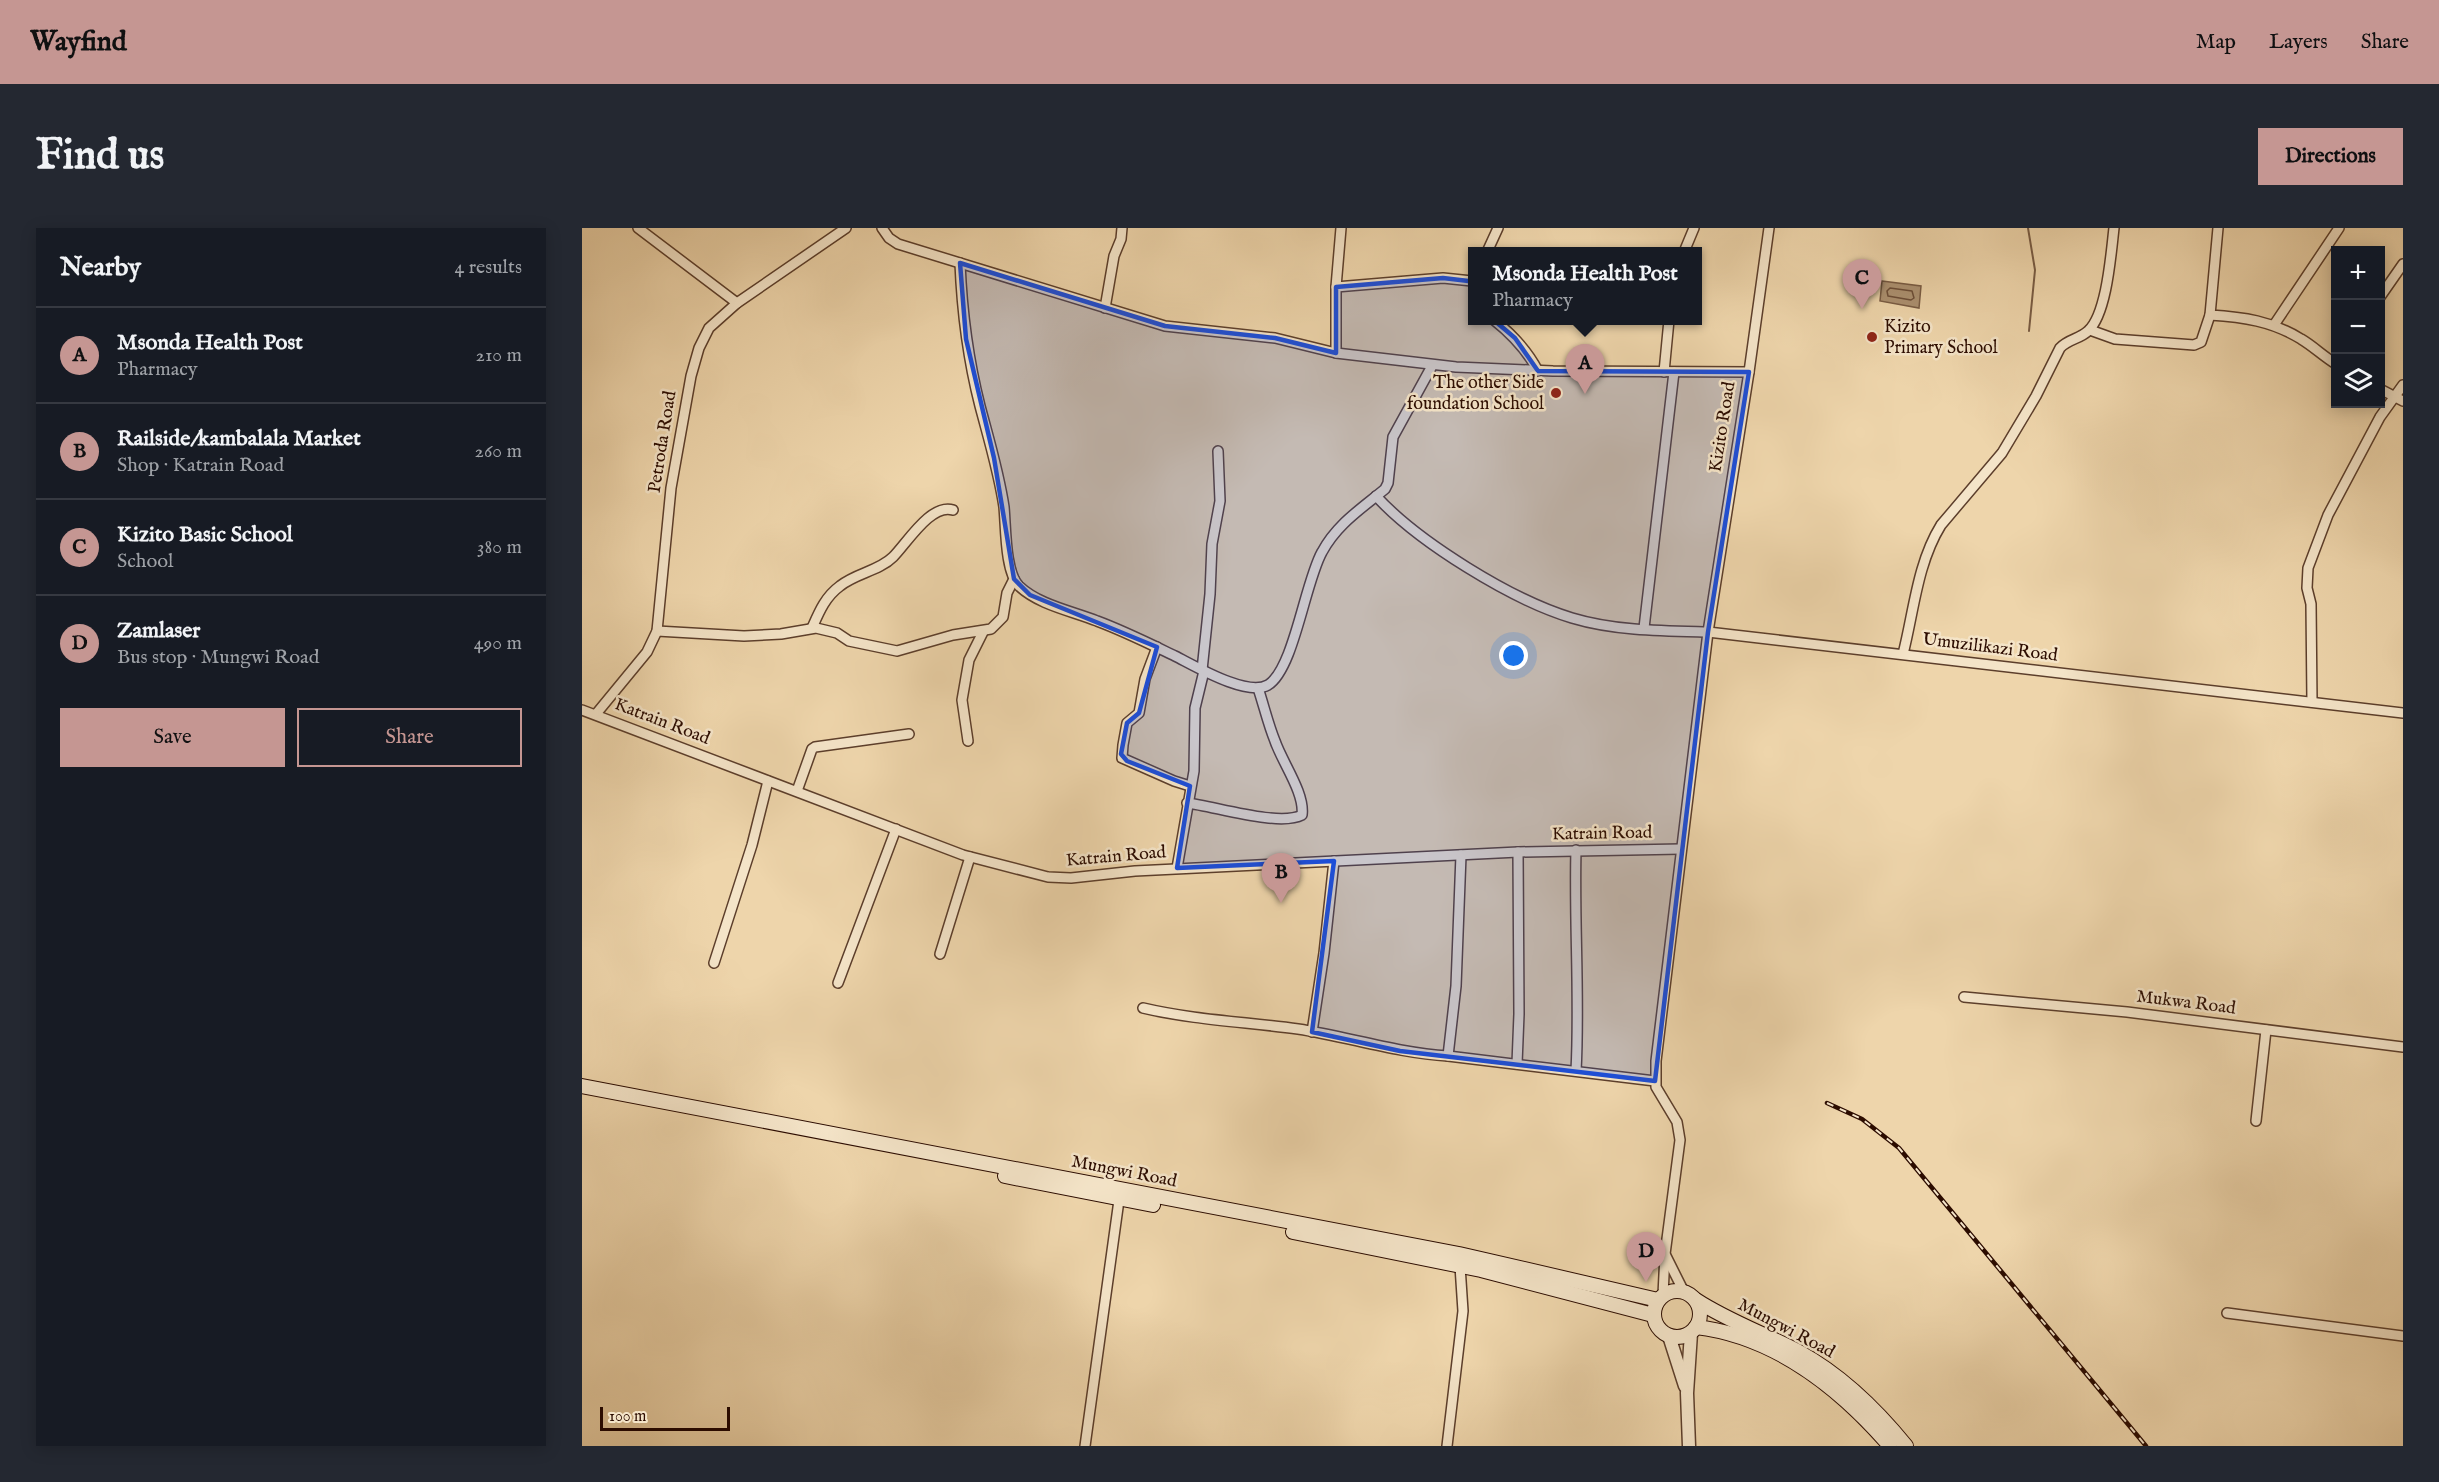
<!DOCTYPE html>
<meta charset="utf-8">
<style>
:root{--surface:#171b24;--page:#242831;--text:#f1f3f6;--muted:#9ea1a6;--line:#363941;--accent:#c59692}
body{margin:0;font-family:"IM FELL English",serif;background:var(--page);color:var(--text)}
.controls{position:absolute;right:18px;top:18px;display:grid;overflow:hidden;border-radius:0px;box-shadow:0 3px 15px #0003}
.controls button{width:54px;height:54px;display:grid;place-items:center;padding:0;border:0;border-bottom:2px solid var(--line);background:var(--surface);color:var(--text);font:30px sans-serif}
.scale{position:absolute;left:18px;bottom:15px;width:130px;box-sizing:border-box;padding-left:6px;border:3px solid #2c0c00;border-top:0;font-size:16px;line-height:21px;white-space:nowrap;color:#2c0c00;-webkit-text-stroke:4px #f4e4c8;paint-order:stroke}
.you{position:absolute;left:932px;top:428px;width:21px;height:21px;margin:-15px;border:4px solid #fff;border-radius:50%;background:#1a73e8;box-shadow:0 0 0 9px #1a73e833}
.badge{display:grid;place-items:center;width:39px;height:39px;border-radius:50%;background:var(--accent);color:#111;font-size:20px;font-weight:700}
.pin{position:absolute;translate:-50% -50px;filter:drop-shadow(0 2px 3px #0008)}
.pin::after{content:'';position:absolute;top:32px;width:21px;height:18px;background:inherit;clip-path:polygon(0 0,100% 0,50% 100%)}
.popup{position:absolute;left:886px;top:19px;width:234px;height:78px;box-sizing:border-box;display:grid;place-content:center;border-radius:0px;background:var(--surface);filter:drop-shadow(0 2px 4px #0005);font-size:20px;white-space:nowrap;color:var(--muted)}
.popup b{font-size:22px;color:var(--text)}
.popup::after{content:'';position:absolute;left:50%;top:100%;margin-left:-12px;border:12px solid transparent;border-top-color:var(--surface)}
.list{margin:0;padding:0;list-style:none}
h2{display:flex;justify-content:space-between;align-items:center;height:78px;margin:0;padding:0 24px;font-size:26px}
h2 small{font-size:20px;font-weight:400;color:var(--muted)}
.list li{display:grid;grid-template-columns:39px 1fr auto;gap:18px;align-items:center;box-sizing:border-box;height:96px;padding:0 24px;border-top:2px solid var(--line)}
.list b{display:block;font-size:22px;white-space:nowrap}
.list p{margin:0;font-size:20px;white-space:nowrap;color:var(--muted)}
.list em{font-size:20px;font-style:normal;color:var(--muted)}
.actions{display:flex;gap:12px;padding:18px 24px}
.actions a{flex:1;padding:14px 0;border:2px solid var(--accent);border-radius:0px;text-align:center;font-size:21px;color:var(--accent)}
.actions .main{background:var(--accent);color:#111}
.icon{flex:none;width:33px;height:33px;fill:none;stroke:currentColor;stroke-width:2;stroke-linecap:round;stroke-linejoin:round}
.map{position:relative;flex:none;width:1821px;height:1218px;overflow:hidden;border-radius:0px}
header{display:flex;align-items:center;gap:36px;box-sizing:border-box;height:84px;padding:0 30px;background:var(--accent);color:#111}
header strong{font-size:28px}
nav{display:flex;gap:33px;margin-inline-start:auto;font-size:21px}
.intro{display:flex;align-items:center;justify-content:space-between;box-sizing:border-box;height:144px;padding:0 36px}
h1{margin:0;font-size:42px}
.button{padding:15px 27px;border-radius:0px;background:var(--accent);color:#111;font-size:21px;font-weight:700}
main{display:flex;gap:36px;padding:0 36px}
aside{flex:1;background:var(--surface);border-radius:0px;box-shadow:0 3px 15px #0003}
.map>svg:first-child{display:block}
</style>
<header>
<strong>Wayfind</strong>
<nav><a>Map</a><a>Layers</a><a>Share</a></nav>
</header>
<div class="intro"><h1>Find us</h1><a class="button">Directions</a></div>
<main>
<aside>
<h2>Nearby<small>4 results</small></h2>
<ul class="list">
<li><span class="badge">A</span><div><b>Msonda Health Post</b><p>Pharmacy</p></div><em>210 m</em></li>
<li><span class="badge">B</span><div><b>Railside/kambalala Market</b><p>Shop · Katrain Road</p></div><em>260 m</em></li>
<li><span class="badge">C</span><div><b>Kizito Basic School</b><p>School</p></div><em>380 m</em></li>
<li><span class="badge">D</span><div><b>Zamlaser</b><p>Bus stop · Mungwi Road</p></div><em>490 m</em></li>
</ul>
<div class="actions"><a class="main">Save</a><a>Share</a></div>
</aside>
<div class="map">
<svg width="1821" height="1218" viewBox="0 0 1821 1218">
<rect width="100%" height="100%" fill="#eed5ab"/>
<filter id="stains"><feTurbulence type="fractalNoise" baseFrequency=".00333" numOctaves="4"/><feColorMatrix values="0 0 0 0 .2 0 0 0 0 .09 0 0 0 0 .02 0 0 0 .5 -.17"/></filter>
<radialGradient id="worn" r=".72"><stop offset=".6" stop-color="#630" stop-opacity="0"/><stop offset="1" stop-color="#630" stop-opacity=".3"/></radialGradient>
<polygon fill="#ac9171" stroke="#795c44" stroke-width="1.5" points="1300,53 1339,58 1337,80 1298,73"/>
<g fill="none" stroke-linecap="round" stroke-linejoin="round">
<polygon stroke="#6c4e38" stroke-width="1.5" points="1308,60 1330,63 1332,70 1329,72 1306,68 1305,63"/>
<polyline stroke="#795c44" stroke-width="2" points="1446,0 1453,42 1447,103"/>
<g stroke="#5c3e2b" stroke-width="12">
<g id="minor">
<polyline points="56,0 155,75"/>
<polyline points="300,0 307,10 316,16 583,98 693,110 754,125 874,139 971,143 1167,144"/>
<path d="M1636,0l-8,87c33,2 62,6 91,24 12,7 22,17 35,25"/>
<polyline points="905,24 916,0"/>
<polyline points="1102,24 1112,0"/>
<path d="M378,35c2,49 8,96 20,143 9,34 19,67 24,101 2,21 1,65 15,79 20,19 53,25 78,35 27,10 53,23 78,35 20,10 72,41 93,29 26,-16 37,-103 54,-133 15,-28 39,-43 63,-63l3,-6 5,-46 39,-71"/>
<polyline points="754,59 861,50 890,53"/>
<polyline points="1798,69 1821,36"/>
<polyline points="523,80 532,28 539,11 540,0"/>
<path d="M912,92c19,15 33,30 44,51"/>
<polyline points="1692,97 1757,0"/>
<polyline points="1508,102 1533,111 1612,117 1619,114 1628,87"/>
<polyline points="754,125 754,59 759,0"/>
<polyline points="1082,144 1087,92"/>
<polyline points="1798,161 1821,173"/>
<path d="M794,268c42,46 136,104 196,122 43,13 92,13 136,14l695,81"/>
<path d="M230,400c7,-16 13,-31 28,-42 16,-13 39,-15 53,-29 14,-14 38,-54 60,-47"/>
<polyline points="1062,400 1092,144"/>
<polyline points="75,403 162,408 199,406 234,400 255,405 267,413 315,423 371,407 409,401 421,389 425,365 432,351"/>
<polyline points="575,419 563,451 557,485 545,495 541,517 540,530 592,553 608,558"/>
<path d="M1321,426c11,-43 14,-90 38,-129l61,-72 34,-57 24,-48c8,-9 20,-9 28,-17 19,-17 23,-78 26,-103"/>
<polyline points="620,442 628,366 630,316 638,273 636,223"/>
<polyline points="1730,474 1729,376 1725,360 1726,340 1746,287 1798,189 1821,157"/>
<polyline points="0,482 381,627 466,649 489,650 553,643 936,624 1099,621"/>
<polyline points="14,486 65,424 75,403 89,260 109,148 117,120 127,100 155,75 264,0"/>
<polyline points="386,513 380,472 387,432 401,404"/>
<polyline points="215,563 230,521 233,519 327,506"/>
<path d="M605,575c27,3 92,24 115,12 3,-22 -20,-53 -27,-74 -7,-17 -11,-35 -17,-53"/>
<polyline points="595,640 612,543 613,480 622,443"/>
<polyline points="358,726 388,629"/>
<polyline points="132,735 170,617 186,553"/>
<polyline points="256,755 314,601"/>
<polyline points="1382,769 1545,784 1821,819"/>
<path d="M561,780c51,12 104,14 155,21 51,8 99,24 150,27l8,-70 5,-131"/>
<polyline points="730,804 742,725 752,633"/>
<polyline points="866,828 1073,853"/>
<polyline points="935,836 937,786 936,624"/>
<path d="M994,843c4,-73 -2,-147 0,-221"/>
<polyline points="1674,893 1684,802"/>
<polyline points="1084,1028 1102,1064"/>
<polyline points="1081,1067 1083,1026 1098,912 1095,894 1074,859 1074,833 1126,404 1167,144 1187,0"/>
<polyline points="1645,1085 1821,1108"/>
<polyline points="503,1218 538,965"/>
<polyline points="865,1218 881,1083 878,1038"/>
</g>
</g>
<g stroke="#5c3e2b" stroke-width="15">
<g id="tertiary">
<polyline points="1087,1108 1103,1158"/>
<polyline points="1107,1218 1105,1165 1109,1105"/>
</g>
</g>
<g stroke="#2c0c00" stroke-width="16">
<g id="secondary">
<polyline points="0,858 877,1026 1076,1072"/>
<polyline points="423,948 571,977"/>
<polyline points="711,1004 899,1042 1071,1087"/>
<circle cx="1095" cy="1086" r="23"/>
<path d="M1114,1072c32,21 69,34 103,52 42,23 77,57 107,94"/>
<path d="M1114,1099c78,9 144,61 194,119"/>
</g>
</g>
<use href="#minor" stroke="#f4e4c8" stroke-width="9"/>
<use href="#tertiary" stroke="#f4e4c8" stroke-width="12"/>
<use href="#secondary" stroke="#f4e4c8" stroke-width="14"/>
<g stroke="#2c0c00" stroke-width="4.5">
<polyline id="rail" points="1245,875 1280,891 1317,920 1564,1218"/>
</g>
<use href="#rail" stroke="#f4e4c8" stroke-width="2" stroke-dasharray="7" stroke-linecap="butt"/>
</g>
<path fill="#1d4ed8" fill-opacity="0.2" stroke="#1d4ed8" stroke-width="4.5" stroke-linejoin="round" d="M378,35l205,63 110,12 61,15v-66l107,-9 34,4 5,28 33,28 23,33 211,1 -41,260 -53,449 -255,-30 -88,-19 22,-171 -157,7 13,-82 -63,-25 -6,-7 6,-31 12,-10 18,-66 -127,-52 -16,-16 -20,-121 -28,-119z"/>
<g fill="#8f2418" stroke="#f4e4c8" stroke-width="2">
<circle cx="1290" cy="109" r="6"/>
<circle cx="974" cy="165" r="6"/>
</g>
<g text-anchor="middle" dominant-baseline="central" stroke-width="5" stroke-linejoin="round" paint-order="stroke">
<g font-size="18" fill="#2c0c00" stroke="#f4e4c8" text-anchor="start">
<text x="1302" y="99">Kizito<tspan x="1302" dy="21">Primary School</tspan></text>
<text x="962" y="155" text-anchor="end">The other Side<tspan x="962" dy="21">foundation School</tspan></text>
</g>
<g font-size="18" fill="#2c0c00" stroke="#f4e4c8">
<text transform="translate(1141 199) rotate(-81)">Kizito Road</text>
<text transform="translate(81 214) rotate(-81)">Petroda Road</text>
<text transform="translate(1408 420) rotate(7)">Umuzilikazi Road</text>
<text transform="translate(80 494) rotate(21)">Katrain Road</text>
<text transform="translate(1020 606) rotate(-1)">Katrain Road</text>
<text transform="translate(534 629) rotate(-5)">Katrain Road</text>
<text transform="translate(1604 775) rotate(7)">Mukwa Road</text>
<text transform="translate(542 944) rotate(11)">Mungwi Road</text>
<text transform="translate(1204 1101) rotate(28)">Mungwi Road</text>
</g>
</g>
<rect width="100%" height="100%" filter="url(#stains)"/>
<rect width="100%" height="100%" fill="url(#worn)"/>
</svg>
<div class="controls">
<button>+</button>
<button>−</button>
<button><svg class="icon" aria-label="layers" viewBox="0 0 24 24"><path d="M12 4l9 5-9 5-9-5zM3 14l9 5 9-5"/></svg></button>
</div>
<div class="scale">100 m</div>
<div class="you"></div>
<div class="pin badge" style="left:1003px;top:166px">A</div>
<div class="popup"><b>Msonda Health Post</b>Pharmacy</div>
<div class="pin badge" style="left:699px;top:675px">B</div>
<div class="pin badge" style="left:1280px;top:81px">C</div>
<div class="pin badge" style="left:1064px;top:1054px">D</div>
</div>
</main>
